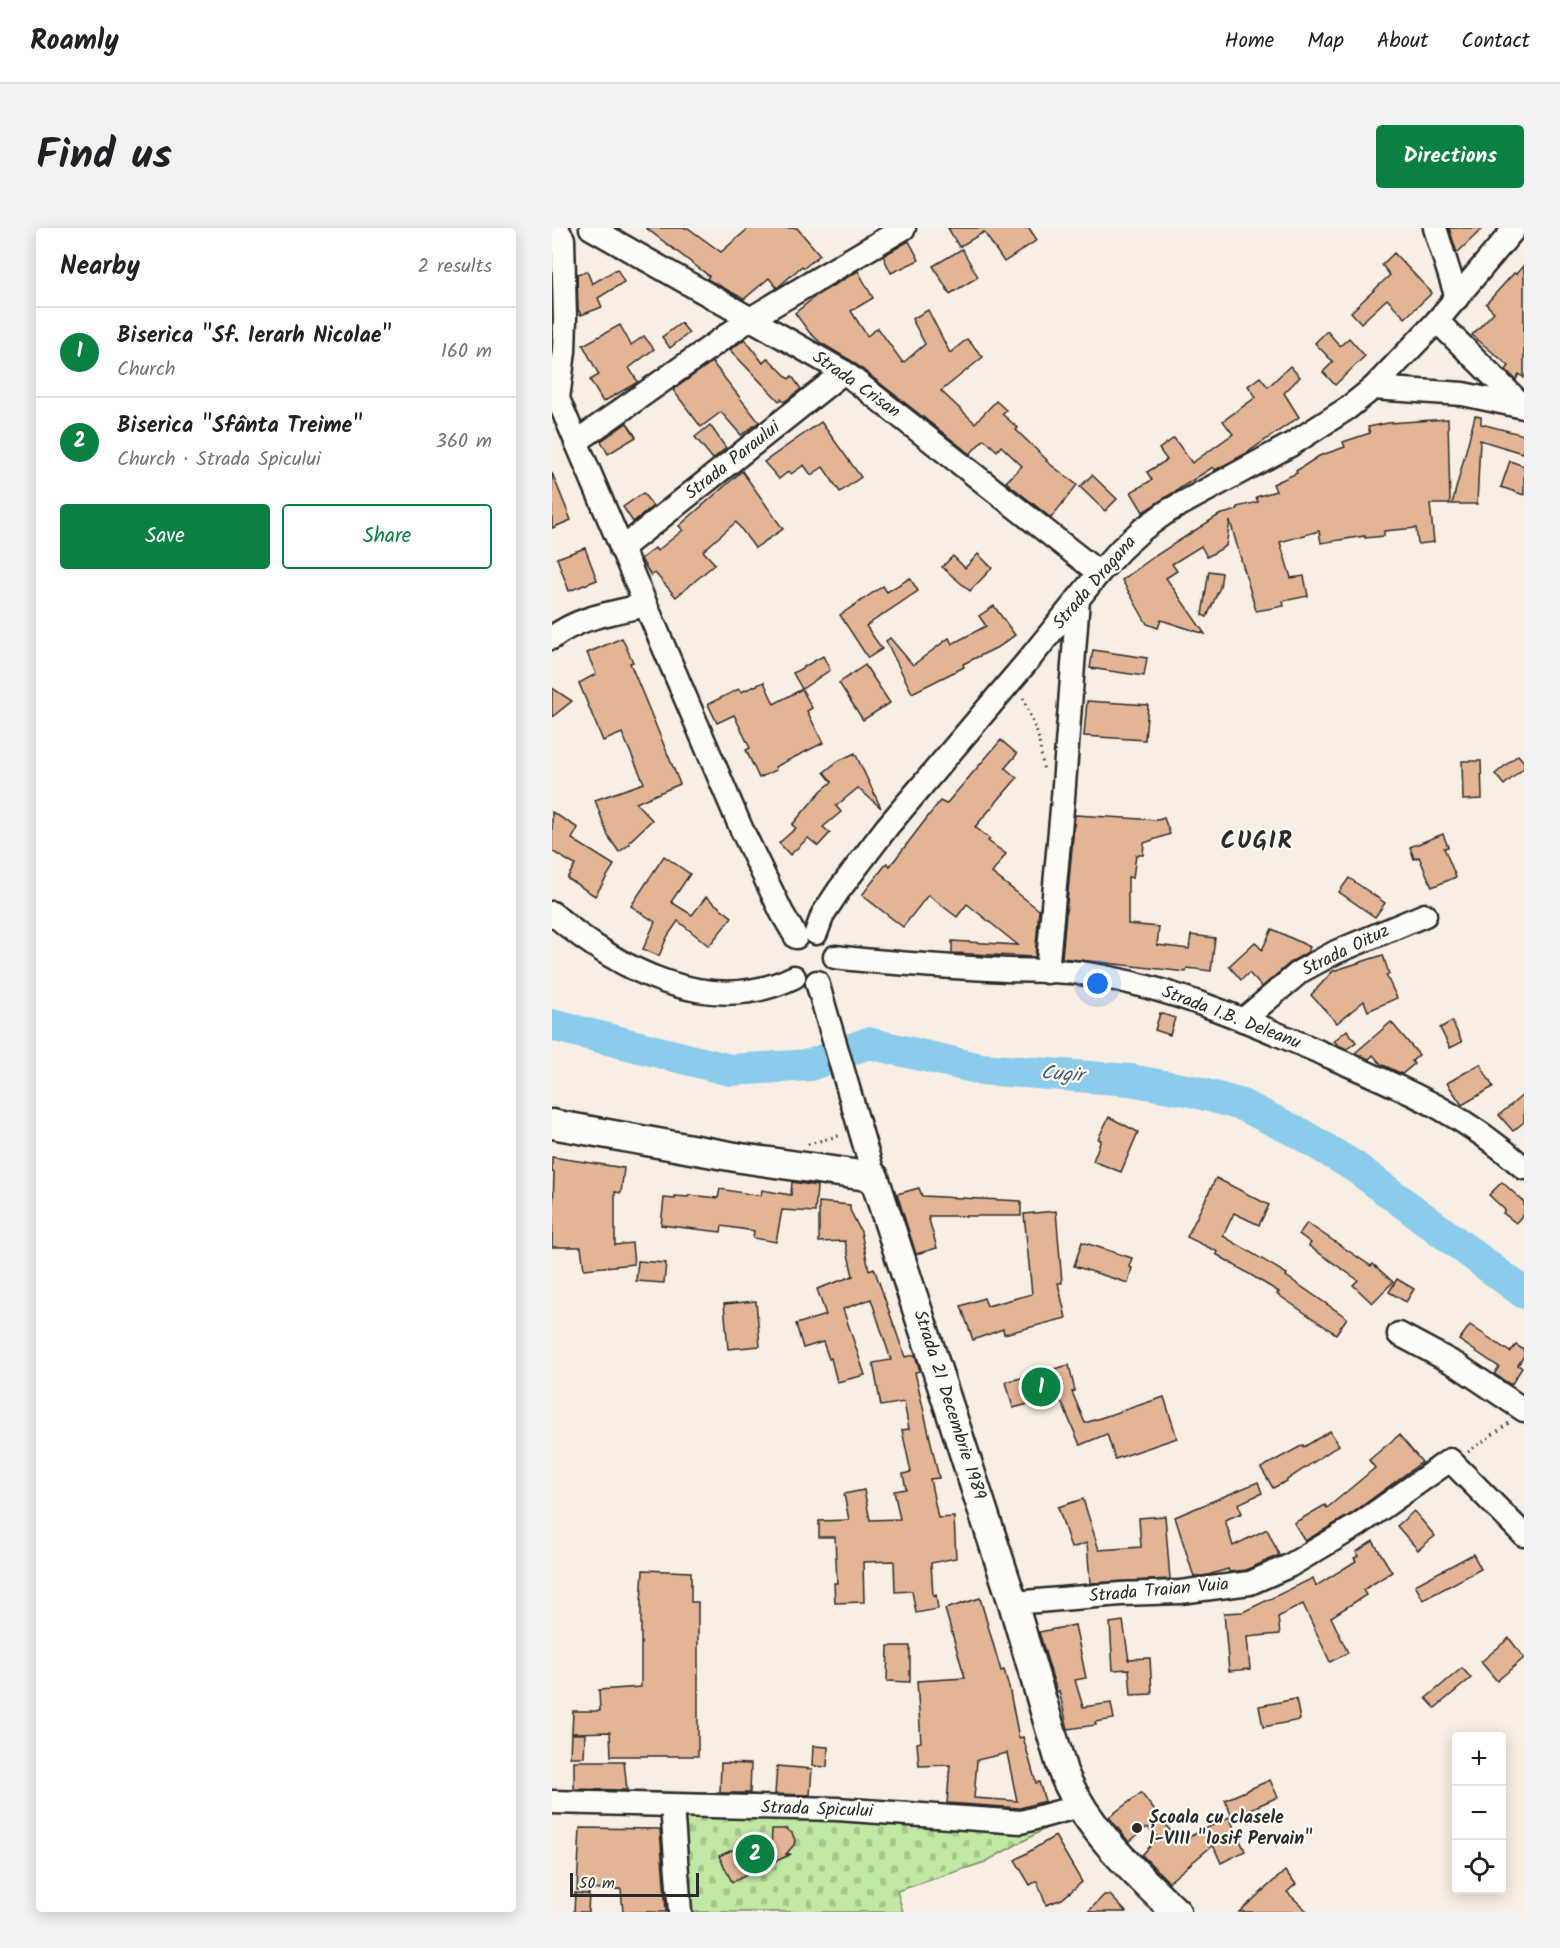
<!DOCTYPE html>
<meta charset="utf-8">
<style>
:root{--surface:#fff;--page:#f2f2f2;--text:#202124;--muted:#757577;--line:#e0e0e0;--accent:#0b8043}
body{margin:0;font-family:Kalam,sans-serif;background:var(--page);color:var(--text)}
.controls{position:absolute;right:18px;bottom:18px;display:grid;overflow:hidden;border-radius:6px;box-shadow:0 3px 15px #0003}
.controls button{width:54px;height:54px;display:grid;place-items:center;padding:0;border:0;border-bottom:2px solid var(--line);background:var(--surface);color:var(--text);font:30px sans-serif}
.scale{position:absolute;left:18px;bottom:15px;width:129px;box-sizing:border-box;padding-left:6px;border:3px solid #2b2b2b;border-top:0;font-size:16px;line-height:21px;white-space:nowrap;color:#2b2b2b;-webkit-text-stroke:4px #fdfcf7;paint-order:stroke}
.you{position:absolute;left:546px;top:756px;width:21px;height:21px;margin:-15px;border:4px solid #fff;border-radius:50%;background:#1a73e8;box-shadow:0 0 0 9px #1a73e833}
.badge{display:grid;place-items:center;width:39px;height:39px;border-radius:50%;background:var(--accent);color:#fff;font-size:20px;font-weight:700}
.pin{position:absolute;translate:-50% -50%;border:3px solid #fff;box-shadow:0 2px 6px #0006}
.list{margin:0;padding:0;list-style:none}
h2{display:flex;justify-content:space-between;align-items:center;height:78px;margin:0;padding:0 24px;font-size:26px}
h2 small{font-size:20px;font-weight:400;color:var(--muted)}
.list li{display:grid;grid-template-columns:39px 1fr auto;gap:18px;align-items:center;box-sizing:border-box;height:90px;padding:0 24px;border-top:2px solid var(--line)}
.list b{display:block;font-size:22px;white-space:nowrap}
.list p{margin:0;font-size:20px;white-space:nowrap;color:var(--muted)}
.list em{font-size:20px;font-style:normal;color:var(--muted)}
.actions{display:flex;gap:12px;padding:18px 24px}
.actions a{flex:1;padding:14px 0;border:2px solid var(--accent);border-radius:6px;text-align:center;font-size:21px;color:var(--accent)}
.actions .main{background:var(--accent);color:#fff}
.icon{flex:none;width:33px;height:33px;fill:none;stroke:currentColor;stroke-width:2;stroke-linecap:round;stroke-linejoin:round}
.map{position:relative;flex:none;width:972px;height:1684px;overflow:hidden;border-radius:6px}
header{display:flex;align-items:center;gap:36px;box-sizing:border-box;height:84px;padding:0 30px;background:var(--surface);border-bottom:2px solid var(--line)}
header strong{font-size:28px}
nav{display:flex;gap:33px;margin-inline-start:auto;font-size:21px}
.intro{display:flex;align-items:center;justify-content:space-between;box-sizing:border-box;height:144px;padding:0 36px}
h1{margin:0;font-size:42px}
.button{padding:15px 27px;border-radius:6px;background:var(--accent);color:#fff;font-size:21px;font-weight:700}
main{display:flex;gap:36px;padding:0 36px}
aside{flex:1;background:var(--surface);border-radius:6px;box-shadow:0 3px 15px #0003}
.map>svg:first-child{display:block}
</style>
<header>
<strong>Roamly</strong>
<nav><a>Home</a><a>Map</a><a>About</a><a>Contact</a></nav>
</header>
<div class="intro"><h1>Find us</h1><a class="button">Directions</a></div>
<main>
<aside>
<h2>Nearby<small>2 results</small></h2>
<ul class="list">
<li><span class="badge">1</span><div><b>Biserica &quot;Sf. Ierarh Nicolae&quot;</b><p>Church</p></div><em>160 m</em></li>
<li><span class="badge">2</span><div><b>Biserica &quot;Sfânta Treime&quot;</b><p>Church · Strada Spicului</p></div><em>360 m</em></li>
</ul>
<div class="actions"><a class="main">Save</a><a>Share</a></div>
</aside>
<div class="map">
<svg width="972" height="1684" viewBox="0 0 972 1684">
<defs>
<pattern id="cemetery-stones" width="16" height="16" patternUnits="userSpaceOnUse" patternTransform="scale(1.5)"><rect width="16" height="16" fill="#c1e8a3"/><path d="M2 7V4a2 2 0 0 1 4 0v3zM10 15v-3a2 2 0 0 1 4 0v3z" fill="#a6c78c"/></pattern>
</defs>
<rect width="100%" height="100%" fill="#f8eee3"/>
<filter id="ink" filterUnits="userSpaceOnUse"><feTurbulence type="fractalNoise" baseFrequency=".0167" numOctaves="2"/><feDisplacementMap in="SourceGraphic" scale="12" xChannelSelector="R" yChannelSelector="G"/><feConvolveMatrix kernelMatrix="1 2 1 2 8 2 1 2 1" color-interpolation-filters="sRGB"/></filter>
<g filter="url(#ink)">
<polygon fill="url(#cemetery-stones)" stroke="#768a67" stroke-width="1.5" points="130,1586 490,1595 493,1601 433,1634 345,1663 351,1684 138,1684"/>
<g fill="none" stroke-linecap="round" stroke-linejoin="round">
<polyline stroke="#8bccec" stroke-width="32" points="0,797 178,842 258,837 316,815 429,841 578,852 640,863 690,877 747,905 803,939 972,1065"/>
</g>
<g fill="#e4b595" stroke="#2b2b2b" stroke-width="1.5" fill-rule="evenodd">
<polygon points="94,0 136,0 169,24 197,0 245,0 268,27 252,40 250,38 225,60 217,50 192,71 155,51 157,48"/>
<polygon points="396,0 477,0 485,12 452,34 432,4 407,19"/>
<polygon points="897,0 931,0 905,25"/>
<polygon points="357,13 367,32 339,45 331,28"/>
<polygon points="410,21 426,49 398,66 381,38"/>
<polygon points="842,25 880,65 853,90 835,71 809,95 799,84 838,47 830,37"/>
<polygon points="972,37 972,150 967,146 964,152 954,142 957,138 920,107 942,84 934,76 962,45 964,46"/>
<polygon points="65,41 72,54 46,70 50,79 29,87 26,81 25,46 35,43 40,56"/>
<polygon points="306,43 321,70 299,83 315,108 326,100 351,135 373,116 360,91 376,82 398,125 415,111 431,129 389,163 423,195 444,173 454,182 450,186 466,200 464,202 495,232 494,233 525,257 499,290 454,254 470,238 449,218 445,223 432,211 418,226 300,133 269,115 257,104 243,85 265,67"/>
<polygon points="129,95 137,105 118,120 110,109"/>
<polygon points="68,97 79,117 92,108 102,121 77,140 86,154 51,174 38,152 47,147 31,117"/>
<polygon points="775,103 788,118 797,110 813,128 783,157 771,144 781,134 763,115"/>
<polygon points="193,111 211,135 216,130 237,151 240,148 249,161 232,174 229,171 227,173 178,122"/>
<polygon points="160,134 207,194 189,207 169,184 149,199 121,162"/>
<polygon points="738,138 748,149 732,165 747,189 693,226 663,242 661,239 591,284 579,264 600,252 595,244 615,232 607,221 622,210 640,235 681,206 671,193 704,169 696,158 708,149 716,159"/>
<polygon points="923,188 929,189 929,196 972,207 972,218 970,225 928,212 925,276 900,276"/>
<polygon points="896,191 898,276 878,276 882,314 866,316 864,300 832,303 832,308 813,310 813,308 769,315 767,303 728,314 739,350 752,348 756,368 731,373 732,378 704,383 678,293 674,318 655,329 649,318 620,336 625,343 614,350 653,406 609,392 606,400 595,396 570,352 603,328 667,287 685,282 685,279 706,274 704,269 724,263 721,256 745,245 744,243 767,228 793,219 791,214 818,205 816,199 836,195"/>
<polygon points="269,194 309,249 288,264 271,239 259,247 252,237 239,246 237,243 227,251 212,234"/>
<polygon points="75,195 84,209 56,226 49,213"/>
<polygon points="158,197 174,220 161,231 143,209"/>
<polygon points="958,233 972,238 972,267 949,259"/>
<polygon points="190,243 231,301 203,320 184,294 151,323 163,336 124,369 103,345 99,348 89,331 103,320 105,323 131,302 127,298"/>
<polygon points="0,245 19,292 0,300"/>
<polygon points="540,247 565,271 553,283 528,259"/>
<polygon points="91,265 101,278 81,294 71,279"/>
<polygon points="33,320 45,352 17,363 5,330"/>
<polygon points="426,326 440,340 418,363 390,339 401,328 413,340"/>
<polygon points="657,343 670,345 668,359 655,389 650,387"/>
<polygon points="358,350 366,363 314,398 330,421 316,430 288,387 331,358 335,364"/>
<polygon points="442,378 463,407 448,418 411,436 412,439 360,465 334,413 338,410 361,437 397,410 400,416 434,398 427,388"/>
<polygon points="70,410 81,434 78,435 128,556 84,575 100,592 77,614 78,616 67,624 56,608 43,572 92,555 70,505 51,513 27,455 44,446 35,425"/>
<polygon points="541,422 595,430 592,448 538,440"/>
<polygon points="271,428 278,442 250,461 241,445"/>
<polygon points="313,437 338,475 311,492 287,455"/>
<polygon points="212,454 222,476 250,461 260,480 255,483 271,515 223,539 224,542 207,550 194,522 198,520 182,487 165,495 156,476 187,461 189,464"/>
<polygon points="0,460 20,473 0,489"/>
<polygon points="535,473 596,477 593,512 532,508"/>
<polygon points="449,512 465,526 453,540 465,550 423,599 438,611 436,613 454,626 440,645 487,682 483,729 400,725 400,713 466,717 415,676 405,689 376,667 351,699 310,667 335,635 338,638 388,573 394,576"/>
<polygon points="303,525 329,580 306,560 284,578 289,584 271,599 278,605 266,618 256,610 238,627 227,615 244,600 240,597 269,563 280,554 272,544 286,533"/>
<polygon points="966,527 972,534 972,540 952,557 943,546"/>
<polygon points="910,533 929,533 930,571 911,572"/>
<polygon points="0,584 26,600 20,611 62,637 43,668 15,650 23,637 0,623"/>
<polygon points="523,587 606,592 612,590 618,606 592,615 591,627 584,627 581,650 576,649 576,696 607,699 605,717 637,721 639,707 663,710 659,743 635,740 634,744 510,730"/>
<polygon points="891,606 896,619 892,620 904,649 880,659 867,629 862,631 858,619"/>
<polygon points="112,628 138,646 119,674 140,687 154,669 180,689 157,718 126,693 115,709 107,728 91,721 103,694 79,678"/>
<polygon points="797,650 833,675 823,689 787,664"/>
<polygon points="720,701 758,719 756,724 740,733 710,759 697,745 689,752 677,738 703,714 710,722"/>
<polygon points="831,727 837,746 834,747 845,770 816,783 812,773 785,795 759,767 781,743"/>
<polygon points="608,785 623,790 618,807 603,802"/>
<polygon points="900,793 910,814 898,820 888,800"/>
<polygon points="839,794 867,827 860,833 862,836 850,846 829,836 821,827 817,831 803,825"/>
<polygon points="795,802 804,814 795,821 786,817 782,813"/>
<polygon points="928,836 941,859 910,877 895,855"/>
<polygon points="972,866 972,894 961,903 947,887"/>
<polygon points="557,889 586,904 569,944 541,933 549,912 546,911"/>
<polygon points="0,929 72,940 69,965 63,964 63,1017 80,1015 82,1036 32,1041 29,1019 0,1019 2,944 0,944"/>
<polygon points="664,950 717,977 707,997 682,985 671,1008 735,1046 734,1048 795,1090 784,1106 725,1066 727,1064 664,1026 666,1024 635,1009"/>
<polygon points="240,954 265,958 263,984 230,982 224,1014 201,1010 202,1003 170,998 169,1004 109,997 112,970 123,971 123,968 136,969 137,967 166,970 168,961 209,968 210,962 239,967"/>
<polygon points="950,954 972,974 972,985 964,995 951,985 953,982 937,967"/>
<polygon points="367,960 370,968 469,973 469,988 376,988 385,1020 364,1026 345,966"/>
<polygon points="267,974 298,977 298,982 309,1004 317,1042 322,1040 353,1129 363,1127 368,1143 363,1144 387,1250 378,1251 386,1290 402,1289 404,1330 379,1335 381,1368 384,1367 386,1381 364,1385 360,1363 343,1364 342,1333 311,1334 312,1374 283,1375 282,1355 285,1355 283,1309 267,1309 267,1293 297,1292 292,1266 312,1262 318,1292 348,1291 342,1263 354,1261 351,1246 359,1244 350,1202 357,1201 352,1174 329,1178 321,1135 339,1132 319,1071 291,1081 313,1147 285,1154 279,1130 277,1131 271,1114 251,1120 244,1096 274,1087 265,1061 301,1048 293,1013 267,1014"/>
<polygon points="504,983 510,1055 506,1055 514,1090 452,1106 451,1101 421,1112 409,1078 432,1070 435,1078 480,1066 472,986"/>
<polygon points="755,995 819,1038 821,1036 841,1054 820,1075 801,1057 806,1052 757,1018 759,1015 747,1006"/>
<polygon points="530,1014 580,1030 577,1039 580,1040 576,1055 522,1038"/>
<polygon points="86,1033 114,1035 112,1055 84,1053"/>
<polygon points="845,1051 862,1061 854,1074 837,1064"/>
<polygon points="204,1073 208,1118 176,1121 172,1076"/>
<polygon points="918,1097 958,1124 964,1117 972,1122 972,1128 966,1137 970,1140 959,1157 942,1146 947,1139 907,1112"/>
<polygon points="517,1137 523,1163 520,1164 533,1195 612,1169 625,1210 563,1231 555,1206 528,1217 507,1168 461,1180 454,1154"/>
<polygon points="778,1203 787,1217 735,1252 735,1253 721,1260 709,1240 751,1217 752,1219"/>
<polygon points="847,1207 870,1234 799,1286 753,1313 742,1295 773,1277 775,1280 823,1240 817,1232"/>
<polygon points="706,1254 710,1265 686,1276 690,1285 673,1292 681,1318 715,1301 727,1327 694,1342 677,1344 676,1341 656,1347 642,1349 623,1289"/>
<polygon points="531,1271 547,1322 589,1319 587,1290 613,1288 618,1351 538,1355 535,1315 519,1320 506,1279"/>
<polygon points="862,1283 883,1308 866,1322 845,1298"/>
<polygon points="821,1313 840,1344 811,1362 814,1367 779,1389 796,1425 778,1434 751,1376 726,1389 728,1406 695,1409 698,1441 677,1443 672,1385 691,1384 761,1350 764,1358 804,1333 802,1330 806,1328 804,1324"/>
<polygon points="921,1326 929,1341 871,1372 863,1357"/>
<polygon points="91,1342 139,1344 139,1374 146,1374 146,1528 59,1528 58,1504 20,1505 21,1483 48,1483 47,1462 89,1459 89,1375"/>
<path d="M428,1370l21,73 3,-1 5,17 10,51 4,-1 13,46 3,-1 6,19 -25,7 -73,-5 3,-38 -31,1 -2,-23 4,-1 -4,-61 48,-3 -20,-69zM455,1525l10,48 -43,-3 3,-38z"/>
<polygon points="571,1393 577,1433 576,1431 598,1430 600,1466 579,1467 577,1441 561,1442 558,1395"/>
<polygon points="523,1397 534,1450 523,1452 531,1479 559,1475 562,1491 543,1494 544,1497 516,1501 507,1463 505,1464 487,1404"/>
<polygon points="957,1410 972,1430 945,1453 929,1434"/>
<polygon points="336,1418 358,1418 358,1454 335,1453"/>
<polygon points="910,1440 919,1450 883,1480 874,1470"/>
<polygon points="744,1471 748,1492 711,1499 707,1478"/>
<polygon points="19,1506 33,1506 32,1529 18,1529"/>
<polygon points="261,1518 276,1519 275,1539 260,1538"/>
<polygon points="22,1533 72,1533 75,1562 22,1561"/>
<polygon points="169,1535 199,1536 198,1565 168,1565"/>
<polygon points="225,1538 260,1541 258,1567 223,1566"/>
<polygon points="718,1552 726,1569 680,1589 673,1572"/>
<polygon points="589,1565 627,1614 677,1589 693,1623 669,1635 661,1617 617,1654 590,1627 606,1610 595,1599 577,1614 557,1589"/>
<polygon points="28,1600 108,1601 114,1684 71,1684 69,1661 25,1662"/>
<polygon points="220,1601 234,1601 240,1605 243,1612 242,1617 234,1626 239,1626 180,1654 167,1628 197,1614 196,1624 219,1625"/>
<polygon points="503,1608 530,1654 510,1671 494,1677 485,1653 478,1657 463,1632"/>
<polygon points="733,1643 744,1656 735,1664 756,1684 687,1684"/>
<polygon points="23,1665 37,1666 36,1684 22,1684"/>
<polygon points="552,1667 558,1667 574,1684 536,1684"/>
</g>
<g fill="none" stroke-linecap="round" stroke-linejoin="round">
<g stroke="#2b2b2b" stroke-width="27">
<g id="minor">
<polyline points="4,0 11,11 13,90 12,123 6,171"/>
<polyline points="39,0 292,144 547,345"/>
<polyline points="883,0 905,70"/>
<polyline points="885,93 972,179"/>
<polyline points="821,160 911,166 972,179"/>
<polyline points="0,161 6,171 189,600 230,685 244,709"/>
<polyline points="24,214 198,91 352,0"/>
<polyline points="69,321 292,144"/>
<path d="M0,410c26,-21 61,-25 93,-33"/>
<path d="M0,685c65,56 157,106 242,64"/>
<polyline points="264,705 271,686 287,662 335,599 479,429 547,345 569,321 591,301 616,283 740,216 796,180 821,160 885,93 963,0"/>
<path d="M283,729c57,7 114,10 172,13 27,1 55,0 81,4 83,13 160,47 236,80 75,33 139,58 200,114"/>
<polyline points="495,744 511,570 526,371"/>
<polyline points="265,754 322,949"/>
<polyline points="691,792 749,743 784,724 873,687"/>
<polyline points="847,1106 905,1137 972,1182"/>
<polyline points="461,1375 569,1366 628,1364 698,1355 737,1338 806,1297 898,1232 972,1307"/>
<polyline points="0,1574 285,1581 469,1594 528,1578"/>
<polyline points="120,1578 128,1684"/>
</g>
</g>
<g stroke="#2b2b2b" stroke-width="33">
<path id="major" d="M0,896l189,34 133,19 139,426 50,169c23,56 70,99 113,140"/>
</g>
<g stroke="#2b2b2b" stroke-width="3" stroke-dasharray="1.5 4.5" stroke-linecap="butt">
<polyline points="471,470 486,507 492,544"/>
<polyline points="256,916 290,907"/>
<polyline points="916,1224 957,1195"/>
</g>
<use href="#minor" stroke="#fdfcf7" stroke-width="22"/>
<use href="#major" stroke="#fdfcf7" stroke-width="28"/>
</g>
</g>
<circle fill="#2b2b2b" stroke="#fdfcf7" stroke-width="2" cx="585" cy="1600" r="6"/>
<g text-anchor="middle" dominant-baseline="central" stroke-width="4.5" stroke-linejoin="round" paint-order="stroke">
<g font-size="18" fill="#2b2b2b" stroke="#fdfcf7">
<text transform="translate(304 157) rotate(35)">Strada Crisan</text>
<text transform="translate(181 233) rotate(-38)">Strada Paraului</text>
<text transform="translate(543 355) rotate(-49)">Strada Dragana</text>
<text transform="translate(794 723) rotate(-26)">Strada Oituz</text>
<text transform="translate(679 790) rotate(21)">Strada I.B. Deleanu</text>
<text transform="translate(397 1177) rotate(72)">Strada 21 Decembrie 1989</text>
<text transform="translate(607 1363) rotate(-5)">Strada Traian Vuia</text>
<text transform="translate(265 1582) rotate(2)">Strada Spicului</text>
</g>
<g font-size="18" font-weight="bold" fill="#2b2b2b" stroke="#fdfcf7" text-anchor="start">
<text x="597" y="1590">Școala cu clasele<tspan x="597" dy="21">I-VIII "Iosif Pervain"</tspan></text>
</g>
<g font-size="20" font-style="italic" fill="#485b65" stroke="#fdfcf7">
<text transform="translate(510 847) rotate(4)">Cugir</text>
</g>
<g font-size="24" font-weight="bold" letter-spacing="1.5" fill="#2b2b2b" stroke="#fdfcf7">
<text x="705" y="613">CUGIR</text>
</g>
</g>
</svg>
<div class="controls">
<button>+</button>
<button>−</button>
<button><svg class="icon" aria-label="locate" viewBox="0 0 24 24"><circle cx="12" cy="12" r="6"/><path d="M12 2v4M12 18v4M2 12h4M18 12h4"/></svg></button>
</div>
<div class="scale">50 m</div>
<div class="you"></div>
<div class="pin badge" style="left:489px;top:1159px">1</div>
<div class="pin badge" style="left:203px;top:1626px">2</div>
</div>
</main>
